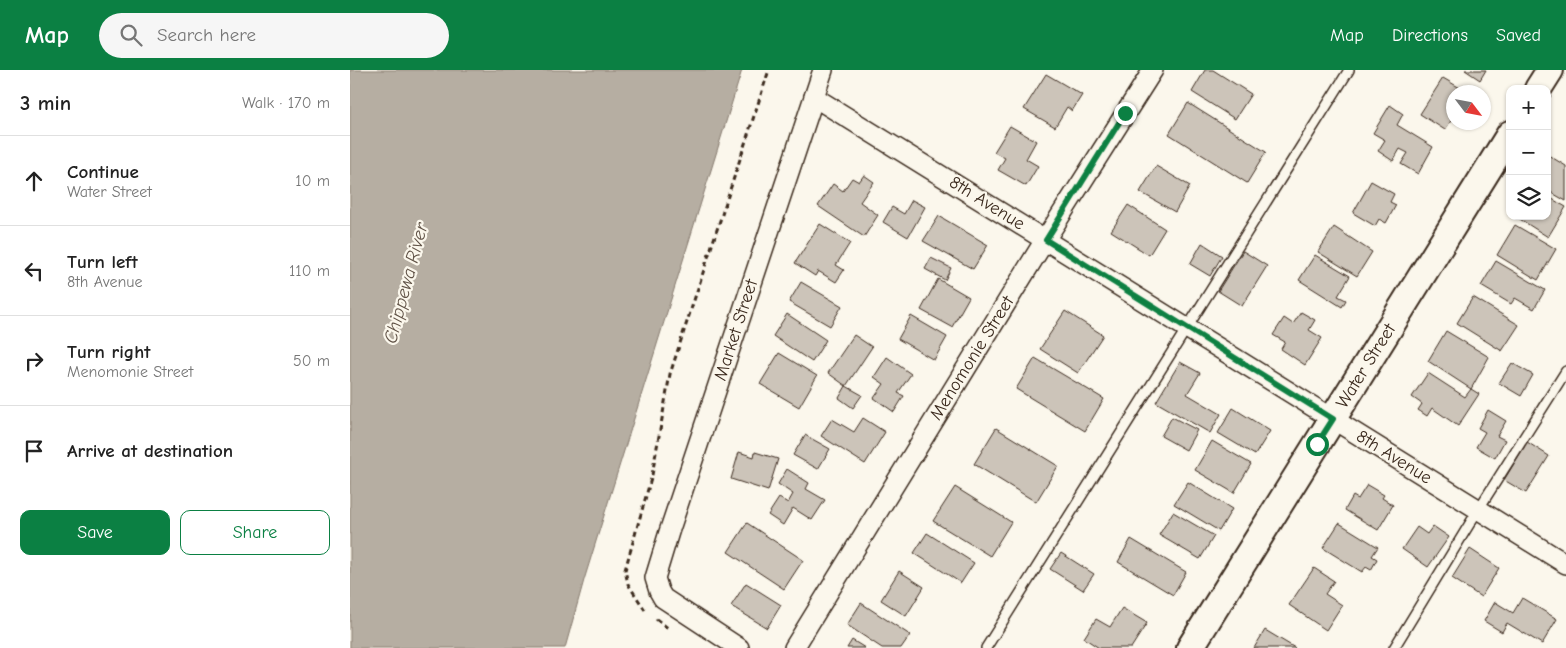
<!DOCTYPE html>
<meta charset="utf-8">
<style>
:root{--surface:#fff;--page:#f6f6f6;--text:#222;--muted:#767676;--line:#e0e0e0;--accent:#0b8043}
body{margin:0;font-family:"Comic Neue",sans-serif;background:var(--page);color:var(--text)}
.controls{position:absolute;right:15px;top:15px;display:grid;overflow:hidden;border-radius:10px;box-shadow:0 1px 4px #0004}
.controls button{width:45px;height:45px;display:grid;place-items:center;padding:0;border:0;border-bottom:1px solid var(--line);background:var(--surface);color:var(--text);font:25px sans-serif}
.compass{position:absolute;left:1096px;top:15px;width:45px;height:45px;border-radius:50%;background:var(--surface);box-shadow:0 1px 4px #0004;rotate:122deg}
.stop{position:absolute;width:15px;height:15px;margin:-11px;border:4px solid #0b8043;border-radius:50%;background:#fff}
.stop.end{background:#0b8043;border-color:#fff;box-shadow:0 1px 5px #0008}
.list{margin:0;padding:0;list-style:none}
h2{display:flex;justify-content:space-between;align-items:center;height:65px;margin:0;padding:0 20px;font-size:21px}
h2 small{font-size:16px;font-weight:400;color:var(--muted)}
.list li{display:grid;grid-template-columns:32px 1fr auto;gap:15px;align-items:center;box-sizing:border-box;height:90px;padding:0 20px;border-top:1px solid var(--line)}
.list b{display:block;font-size:19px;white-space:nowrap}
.list p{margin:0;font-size:16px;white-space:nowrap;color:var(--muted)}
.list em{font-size:16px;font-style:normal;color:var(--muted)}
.actions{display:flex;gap:10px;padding:15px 20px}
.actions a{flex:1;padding:11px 0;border:1px solid var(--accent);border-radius:10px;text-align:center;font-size:18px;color:var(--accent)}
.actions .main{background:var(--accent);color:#fff}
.icon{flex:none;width:28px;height:28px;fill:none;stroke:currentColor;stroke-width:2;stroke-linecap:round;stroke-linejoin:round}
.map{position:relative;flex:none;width:1216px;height:578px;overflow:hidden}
header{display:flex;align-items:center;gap:30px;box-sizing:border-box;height:70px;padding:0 25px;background:var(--accent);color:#fff}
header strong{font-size:24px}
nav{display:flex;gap:28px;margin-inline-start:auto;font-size:18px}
.search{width:350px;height:45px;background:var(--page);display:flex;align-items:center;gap:12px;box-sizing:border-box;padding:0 18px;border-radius:28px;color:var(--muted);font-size:19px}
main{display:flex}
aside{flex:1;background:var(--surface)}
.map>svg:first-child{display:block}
</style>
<header>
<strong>Map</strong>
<div class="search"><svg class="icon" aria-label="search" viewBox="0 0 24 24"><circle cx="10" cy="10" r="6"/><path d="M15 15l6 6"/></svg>Search here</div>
<nav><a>Map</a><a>Directions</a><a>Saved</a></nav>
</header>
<main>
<aside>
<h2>3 min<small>Walk · 170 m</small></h2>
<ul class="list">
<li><svg class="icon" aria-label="ahead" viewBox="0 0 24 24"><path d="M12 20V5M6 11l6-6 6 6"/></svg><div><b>Continue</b><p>Water Street</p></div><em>10 m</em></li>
<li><svg class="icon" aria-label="left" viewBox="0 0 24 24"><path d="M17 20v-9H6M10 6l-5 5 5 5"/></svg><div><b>Turn left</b><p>8th Avenue</p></div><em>110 m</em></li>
<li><svg class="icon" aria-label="right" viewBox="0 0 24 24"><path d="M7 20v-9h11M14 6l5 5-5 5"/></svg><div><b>Turn right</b><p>Menomonie Street</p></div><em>50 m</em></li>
<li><svg class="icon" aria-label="arrive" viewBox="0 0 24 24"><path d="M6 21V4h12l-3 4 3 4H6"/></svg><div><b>Arrive at destination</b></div></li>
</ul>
<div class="actions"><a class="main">Save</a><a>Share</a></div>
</aside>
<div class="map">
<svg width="1216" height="578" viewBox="0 0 1216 578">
<rect width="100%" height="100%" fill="#fbf7ec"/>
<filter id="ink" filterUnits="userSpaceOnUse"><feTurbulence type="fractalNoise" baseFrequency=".02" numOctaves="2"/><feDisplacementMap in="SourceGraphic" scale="10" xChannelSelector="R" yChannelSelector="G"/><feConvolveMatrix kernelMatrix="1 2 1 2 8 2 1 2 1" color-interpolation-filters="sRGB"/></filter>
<g filter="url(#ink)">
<polygon fill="#b6aea2" stroke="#85796d" points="0,0 392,0 234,510 215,578 0,578"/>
<g fill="#ccc4b9" stroke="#3b2a1e">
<polygon points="855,0 863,0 901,24 885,49 842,22"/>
<polygon points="1115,0 1136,0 1130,10"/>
<polygon points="696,4 732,25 722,41 717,37 705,57 674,39"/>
<polygon points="1093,8 1117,22 1104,22 1104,46 1095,60 1070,44"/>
<polygon points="838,33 916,82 897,113 819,64"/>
<polygon points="1040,35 1053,44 1047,55 1083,77 1068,104 1051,94 1058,83 1050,79 1043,91 1028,81 1035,70 1023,63"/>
<polygon points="660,56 686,71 676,89 688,96 676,116 648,100 655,88 644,82"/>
<polygon points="1198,85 1216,96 1216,131 1197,120"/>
<polygon points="806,96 840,116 825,142 790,122"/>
<polygon points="514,105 524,112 510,132 528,145 514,167 468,136 483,114 493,121 502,108 509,112"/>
<polygon points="1021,111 1044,124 1040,132 1046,135 1036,153 1029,149 1025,156 1003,143"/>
<polygon points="1197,126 1216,137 1198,167 1165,146 1197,146"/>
<polygon points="562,130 575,137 558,167 533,152 542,137 554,144"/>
<polygon points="778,135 815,159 799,185 761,161"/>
<polygon points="589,146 638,175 623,199 573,171"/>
<polygon points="470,154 500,173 486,195 494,200 486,212 468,201 465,206 445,193"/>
<polygon points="1165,155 1206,179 1188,210 1147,185"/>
<polygon points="984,157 1022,182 1007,206 968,182"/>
<polygon points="852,173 872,186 860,206 840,194"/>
<polygon points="893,181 917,196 892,236 868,221"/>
<polygon points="965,185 1000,206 988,226 996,230 992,237 949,210"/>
<polygon points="581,188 601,198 595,210 575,199"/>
<polygon points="1146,191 1195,220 1184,239 1165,228 1161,234 1131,216"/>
<polygon points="588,209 619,227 602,257 571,240"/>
<polygon points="451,212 492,236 480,256 439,232"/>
<polygon points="1123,227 1169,255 1152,281 1107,253"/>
<polygon points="715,241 753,265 728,303 690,279"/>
<polygon points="951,242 965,250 959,260 972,268 955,295 931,279 935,272 923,265 934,248 943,254"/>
<polygon points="437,244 476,270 462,292 423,266"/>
<polygon points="561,246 597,267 584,290 548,269"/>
<polygon points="1096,261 1139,287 1121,319 1078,291"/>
<polygon points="504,265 522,277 496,316 478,303"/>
<polygon points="429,283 467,306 449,337 410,314"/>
<polygon points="537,287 561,304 548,323 554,326 544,342 524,328 534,314 524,307"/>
<polygon points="685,288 754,329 735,361 666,319"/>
<polygon points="830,292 850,303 837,324 871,344 860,363 806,332"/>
<polygon points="1162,293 1183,305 1171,326 1149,313"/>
<polygon points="1078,303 1115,327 1121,319 1129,324 1108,356 1082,338 1077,346 1068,340 1072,334 1062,327"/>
<polygon points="496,316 512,325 503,338 489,328"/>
<polygon points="883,338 920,361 905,385 868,363"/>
<polygon points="1138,340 1156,351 1147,366 1155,370 1145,388 1126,377 1135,362 1128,358"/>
<polygon points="822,347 847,360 836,380 811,366"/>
<polygon points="513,348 535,362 515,394 471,366 482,349 504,362"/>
<polygon points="646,358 708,396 686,432 624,394"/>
<polygon points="455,365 480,379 468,399 443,385"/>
<polygon points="862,371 901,394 884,423 845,400"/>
<polygon points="1177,372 1199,386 1176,423 1154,410"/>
<polygon points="389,382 404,387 405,382 428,389 418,421 381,409"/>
<polygon points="437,399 459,413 456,419 475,430 462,450 443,438 433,455 418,445 429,428 438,433 443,424 428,414"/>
<polygon points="838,412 882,439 869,461 824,434"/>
<polygon points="1017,415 1034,425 1032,428 1043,435 1028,460 995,440 1003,426 1008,429"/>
<polygon points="605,417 661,452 640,486 583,451"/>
<polygon points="823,442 864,466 850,489 809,465"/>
<polygon points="397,453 453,490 434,519 378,482"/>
<polygon points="989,453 1028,477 1022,486 1027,489 1021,500 1016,497 1012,502 973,478"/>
<polygon points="1083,456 1099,467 1078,497 1052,479 1067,457 1077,464"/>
<polygon points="577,463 624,493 611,513 564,483"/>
<polygon points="781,469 836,502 823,525 768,492"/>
<polygon points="1120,479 1149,498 1131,527 1102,508"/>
<polygon points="711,483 744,504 733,520 700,499"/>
<polygon points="964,498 984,511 975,524 992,535 976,560 939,535"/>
<polygon points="549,501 574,517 556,546 531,530"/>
<polygon points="396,513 431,535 417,558 381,536"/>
<polygon points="1172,528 1207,549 1192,574 1157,553 1152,562 1134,551 1145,532 1163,543"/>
<polygon points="511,533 560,565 551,578 532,578 497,555"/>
<polygon points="772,538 797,553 781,578 749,578 734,568 746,549 760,557"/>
<polygon points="915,560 945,578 904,578"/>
<polygon points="502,570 515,578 497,578"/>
</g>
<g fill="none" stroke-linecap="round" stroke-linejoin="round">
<g stroke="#3b2a1e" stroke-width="12">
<g id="service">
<polyline points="636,578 999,0"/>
<polyline points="1044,578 1128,440 1216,301"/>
</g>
</g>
<g stroke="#3b2a1e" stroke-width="22">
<g id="minor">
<polyline points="464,27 695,170 1216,494"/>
<polyline points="389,578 313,528 309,521 305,508 319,462 473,0"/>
<polyline points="444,578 695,170 803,0"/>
</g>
</g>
<g stroke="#3b2a1e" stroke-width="30">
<g id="secondary">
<polyline points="1188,19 1200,0"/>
<polyline points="840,578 1160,64"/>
</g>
</g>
<g stroke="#3b2a1e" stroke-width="3" stroke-dasharray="5 4" stroke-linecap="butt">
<polyline points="295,540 278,514 275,500 302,405 320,304 419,0"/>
<polyline points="306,549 319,559"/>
</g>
<use href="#service" stroke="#fbf7ec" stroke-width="9"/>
<use href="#minor" stroke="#fbf7ec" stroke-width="19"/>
<use href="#secondary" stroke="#fbf7ec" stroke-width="26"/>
</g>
</g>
<g fill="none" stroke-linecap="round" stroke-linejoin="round" filter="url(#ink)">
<polyline stroke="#0b8043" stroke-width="6" points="775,43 696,170 983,349 967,374"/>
</g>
<g text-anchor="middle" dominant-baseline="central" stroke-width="4.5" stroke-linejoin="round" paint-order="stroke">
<g font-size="18" fill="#3b2a1e" stroke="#fbf7ec">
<text transform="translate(637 133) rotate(32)">8th Avenue</text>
<text transform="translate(386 260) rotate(-72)">Market Street</text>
<text transform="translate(622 288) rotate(-58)">Menomonie Street</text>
<text transform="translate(1016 296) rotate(-58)">Water Street</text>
<text transform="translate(1044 387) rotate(32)">8th Avenue</text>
</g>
<g font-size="19" font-style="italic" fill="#605246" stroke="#fbf7ec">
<text transform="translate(56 213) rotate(-75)">Chippewa River</text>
</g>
</g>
</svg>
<div class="controls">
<button>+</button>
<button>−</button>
<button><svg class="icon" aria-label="layers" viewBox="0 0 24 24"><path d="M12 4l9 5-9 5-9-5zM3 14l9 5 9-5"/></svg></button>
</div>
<svg class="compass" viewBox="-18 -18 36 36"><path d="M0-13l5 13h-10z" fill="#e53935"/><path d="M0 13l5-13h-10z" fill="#767676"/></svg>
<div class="stop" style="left:967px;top:374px"></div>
<div class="stop end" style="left:775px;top:43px"></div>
</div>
</main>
